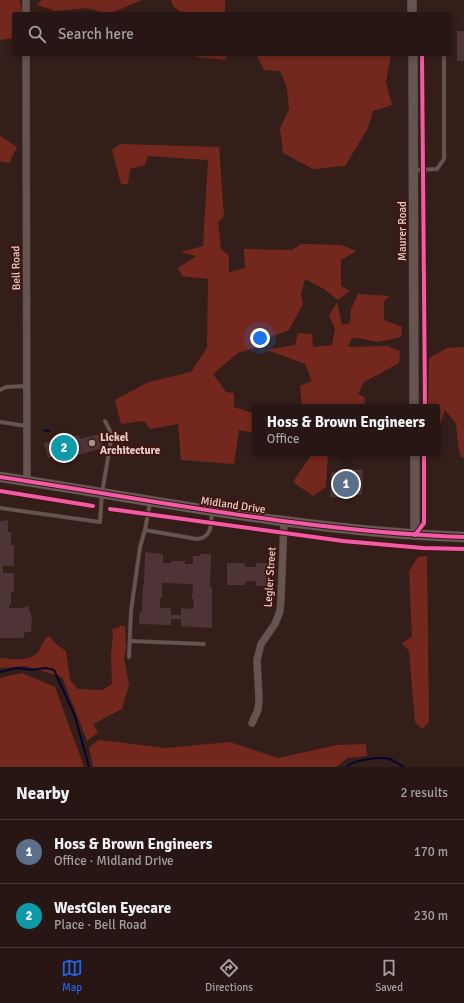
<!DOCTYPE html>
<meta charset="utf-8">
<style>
:root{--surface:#271614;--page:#332322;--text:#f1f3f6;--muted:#a49fa0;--line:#433534;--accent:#2563eb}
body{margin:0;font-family:Signika,sans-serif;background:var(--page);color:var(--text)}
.you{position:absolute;left:260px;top:338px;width:14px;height:14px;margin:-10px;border:3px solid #fff;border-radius:50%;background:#1a73e8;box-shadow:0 0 0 6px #1a73e833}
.badge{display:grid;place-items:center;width:26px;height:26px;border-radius:50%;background:var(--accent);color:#fff;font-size:13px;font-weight:700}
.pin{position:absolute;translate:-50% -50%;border:2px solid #fff;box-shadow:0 1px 4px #0006}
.popup{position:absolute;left:252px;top:404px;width:188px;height:52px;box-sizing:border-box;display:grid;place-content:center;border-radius:4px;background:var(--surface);filter:drop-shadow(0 1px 3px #0005);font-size:13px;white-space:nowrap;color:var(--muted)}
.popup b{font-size:15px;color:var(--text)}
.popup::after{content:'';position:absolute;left:50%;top:100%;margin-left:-8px;border:8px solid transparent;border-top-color:var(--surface)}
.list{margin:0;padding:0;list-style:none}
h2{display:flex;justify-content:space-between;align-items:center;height:52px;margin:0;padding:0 16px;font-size:17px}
h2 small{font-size:13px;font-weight:400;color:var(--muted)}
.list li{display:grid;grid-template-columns:26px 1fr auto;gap:12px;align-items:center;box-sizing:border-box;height:64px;padding:0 16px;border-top:1px solid var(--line)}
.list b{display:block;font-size:15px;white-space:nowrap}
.list p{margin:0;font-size:13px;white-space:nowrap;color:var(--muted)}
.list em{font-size:13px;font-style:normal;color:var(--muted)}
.icon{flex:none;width:22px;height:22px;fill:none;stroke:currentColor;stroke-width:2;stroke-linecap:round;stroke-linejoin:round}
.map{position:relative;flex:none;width:464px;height:767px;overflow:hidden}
.search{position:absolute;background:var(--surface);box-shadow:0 2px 6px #0003;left:12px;right:12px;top:12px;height:44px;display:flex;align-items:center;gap:10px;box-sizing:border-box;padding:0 14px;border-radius:4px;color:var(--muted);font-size:15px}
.sheet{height:180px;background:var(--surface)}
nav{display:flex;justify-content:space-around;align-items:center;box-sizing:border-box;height:56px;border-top:1px solid var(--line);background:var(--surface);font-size:11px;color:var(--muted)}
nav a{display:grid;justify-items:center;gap:2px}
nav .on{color:var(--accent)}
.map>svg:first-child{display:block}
</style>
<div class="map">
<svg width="464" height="767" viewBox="0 0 464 767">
<rect width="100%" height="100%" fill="#341e1a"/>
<g fill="#74281d">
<polygon points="0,0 20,0 22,14 14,14 14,38 0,40"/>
<polygon points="42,0 142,0 109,14 86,8 56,11 37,5"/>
<polygon points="171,0 225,0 225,14 184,14 173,6"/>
<polygon points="187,54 229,54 225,60 198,57"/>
<polygon points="256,54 391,54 386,82 392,105 373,111 368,128 345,166 313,169 283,153 280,128 289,109 287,88 280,71 264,70"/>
<polygon points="0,136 17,147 9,163 0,161"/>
<polygon points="120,144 219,147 224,216 218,222 221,249 229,256 229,272 245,268 244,249 292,250 301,244 341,245 356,251 341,260 341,286 350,291 338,300 324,289 305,279 301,294 303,304 289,330 269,338 265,345 238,353 213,374 226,392 234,393 234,407 255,414 255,433 239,430 234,464 181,460 178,424 150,429 144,421 121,424 115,400 149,382 191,372 207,348 208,279 182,276 178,268 196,256 181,252 203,246 208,160 148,156 145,165 130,169 128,184 121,184 112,150"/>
<polygon points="358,294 390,296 384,301 384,320 402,327 401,337 378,342 358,338 351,339 348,347 388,346 400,351 399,363 364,382 358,394 365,398 364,407 302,407 300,386 312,381 305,364 267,350 295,345 298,333 312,334 313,347 332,345 335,329 329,315 337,302 342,325 350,323 351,309"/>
<polygon points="464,347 464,457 462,458 459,452 456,424 445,410 437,433 437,407 428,407 429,358 447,348"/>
<polygon points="311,453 328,453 326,487 313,496 293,482 310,457"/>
<polygon points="427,556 429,722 422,729 415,722 409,651 402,643 412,637 409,571 418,557"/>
<path d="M120,625l5,2 1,21 -2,10 5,27 -7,24 -29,15 5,8 -11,9 -25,-64 -37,-11 -25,2v-10c11,1 30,4 38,-6 4,-6 5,-12 11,-16l7,8 10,7 4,29 8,9 24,1 10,-6 -1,-29 2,-20 -1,-6 7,-1z"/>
<polygon points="22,673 55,687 84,767 0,767 0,678"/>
<polygon points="99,740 166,748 230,742 278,758 337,745 366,744 367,756 347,758 336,767 93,767 89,747"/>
</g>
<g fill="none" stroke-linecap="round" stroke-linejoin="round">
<g stroke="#070530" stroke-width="2">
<polyline points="45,431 46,430 49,431"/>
<polyline points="0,672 17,668 31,670 46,668 54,670 75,716 89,767"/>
<path d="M347,767c6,-7 33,-11 43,-8 4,2 9,5 14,8"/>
</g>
</g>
<g fill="#4f3437" fill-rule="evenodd">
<rect x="457" y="31" width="7" height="30"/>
<polygon points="100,434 103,448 71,457 70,452 48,458 44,443 79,435 80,439"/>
<polygon points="343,469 363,470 362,495 349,495 349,498 330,497 331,472 343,473"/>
<polygon points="8,520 8,532 11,532 11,545 14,545 14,566 3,566 3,573 14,573 14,592 11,592 11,605 9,605 9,608 24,608 28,606 32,618 31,632 25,632 23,638 0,638 0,521"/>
<path d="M145,552l18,2v9h8v-2h14v3h8v-8h7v-2h11l-1,33h2v41l-31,-2v-7h-10v6l-32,-1 1,-13h2l1,-27h1zM162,583l31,1 -1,15h2l-1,10 -12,-1v7h-10v-7h-11v-10h2z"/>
<polygon points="227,563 245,563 245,567 256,567 256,563 271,563 271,586 256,586 256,581 245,582 245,585 227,585"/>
</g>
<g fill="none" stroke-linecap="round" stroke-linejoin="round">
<g stroke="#4d3937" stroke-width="4.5">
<g id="service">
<polyline points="414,170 437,169 444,159 444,54"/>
<polyline points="0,390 6,387 27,386"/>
<polyline points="0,422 27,426"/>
<polyline points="0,508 100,522 102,493 111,440 111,433 105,421"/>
<path d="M145,530l52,9c15,-1 14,-15 15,-28"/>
<polyline points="130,641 204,644"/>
<polyline points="129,657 131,611 140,547 145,530 150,502"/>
</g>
</g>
<g stroke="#4d3937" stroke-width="8">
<g id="minor">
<polyline points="26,0 26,14"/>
<polyline points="26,54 27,481"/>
<polyline points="252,723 258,710 259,699 257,660 261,644 275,624 280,611 281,599 284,521"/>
</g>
</g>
<g stroke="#4d3937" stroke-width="10">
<g id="tertiary">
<polyline points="412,14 412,0"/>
<polyline points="413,54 414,407"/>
<polyline points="415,453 415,535"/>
</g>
</g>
<g stroke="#4d3937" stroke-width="11">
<path id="secondary" d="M0,477c154,23 308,55 464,60"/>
</g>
<use href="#service" stroke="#655450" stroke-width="3.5"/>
<use href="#minor" stroke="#655450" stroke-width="7"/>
<use href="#tertiary" stroke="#655450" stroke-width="9"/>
<use href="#secondary" stroke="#665b59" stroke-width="10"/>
<g stroke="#3f1610" stroke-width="6">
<g id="cycleway">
<polyline points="422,54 425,407"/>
<path d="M0,477c154,23 308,55 464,60"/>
<polyline points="0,491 93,506"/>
<polyline points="110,509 343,541 423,548 464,549"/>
<polyline points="415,535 424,523 424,453"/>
</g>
</g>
<use href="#cycleway" stroke="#f35aa7" stroke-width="4"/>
</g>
<circle fill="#ab918c" stroke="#3f1610" stroke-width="1.5" cx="92" cy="443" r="4"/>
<g text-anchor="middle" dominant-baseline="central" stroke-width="4" stroke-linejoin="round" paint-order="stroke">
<g font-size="11" fill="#ebcfca" stroke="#3f1610">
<text transform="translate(402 231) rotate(-90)">Maurer Road</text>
<text transform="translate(16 268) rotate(-91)">Bell Road</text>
<text transform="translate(233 505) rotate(8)">Midland Drive</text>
<text transform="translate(270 577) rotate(-86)">Legler Street</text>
</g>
<g font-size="11" font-weight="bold" fill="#ebcfca" stroke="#3f1610" text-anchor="start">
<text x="100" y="437">Lickel<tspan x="100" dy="13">Architecture</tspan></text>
</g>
</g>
</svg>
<div class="you"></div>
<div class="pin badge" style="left:346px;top:484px;background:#5c6f8a">1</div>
<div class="popup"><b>Hoss &amp; Brown Engineers</b>Office</div>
<div class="pin badge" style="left:64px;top:448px;background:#0f9aa8">2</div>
<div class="search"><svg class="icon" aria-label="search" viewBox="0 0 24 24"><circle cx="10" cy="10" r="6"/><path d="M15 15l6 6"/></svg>Search here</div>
</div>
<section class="sheet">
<h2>Nearby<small>2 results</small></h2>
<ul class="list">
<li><span class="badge" style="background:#5c6f8a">1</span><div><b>Hoss &amp; Brown Engineers</b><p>Office · Midland Drive</p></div><em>170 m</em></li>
<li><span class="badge" style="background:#0f9aa8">2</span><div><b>WestGlen Eyecare</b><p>Place · Bell Road</p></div><em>230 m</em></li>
</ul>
</section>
<nav>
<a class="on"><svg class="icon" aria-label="map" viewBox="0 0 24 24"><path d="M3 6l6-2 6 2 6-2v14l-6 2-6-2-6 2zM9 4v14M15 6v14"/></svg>Map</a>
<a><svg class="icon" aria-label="directions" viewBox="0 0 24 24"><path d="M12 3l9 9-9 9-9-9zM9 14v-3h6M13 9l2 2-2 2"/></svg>Directions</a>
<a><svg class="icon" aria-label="saved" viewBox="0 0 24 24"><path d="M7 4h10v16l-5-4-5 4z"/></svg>Saved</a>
</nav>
